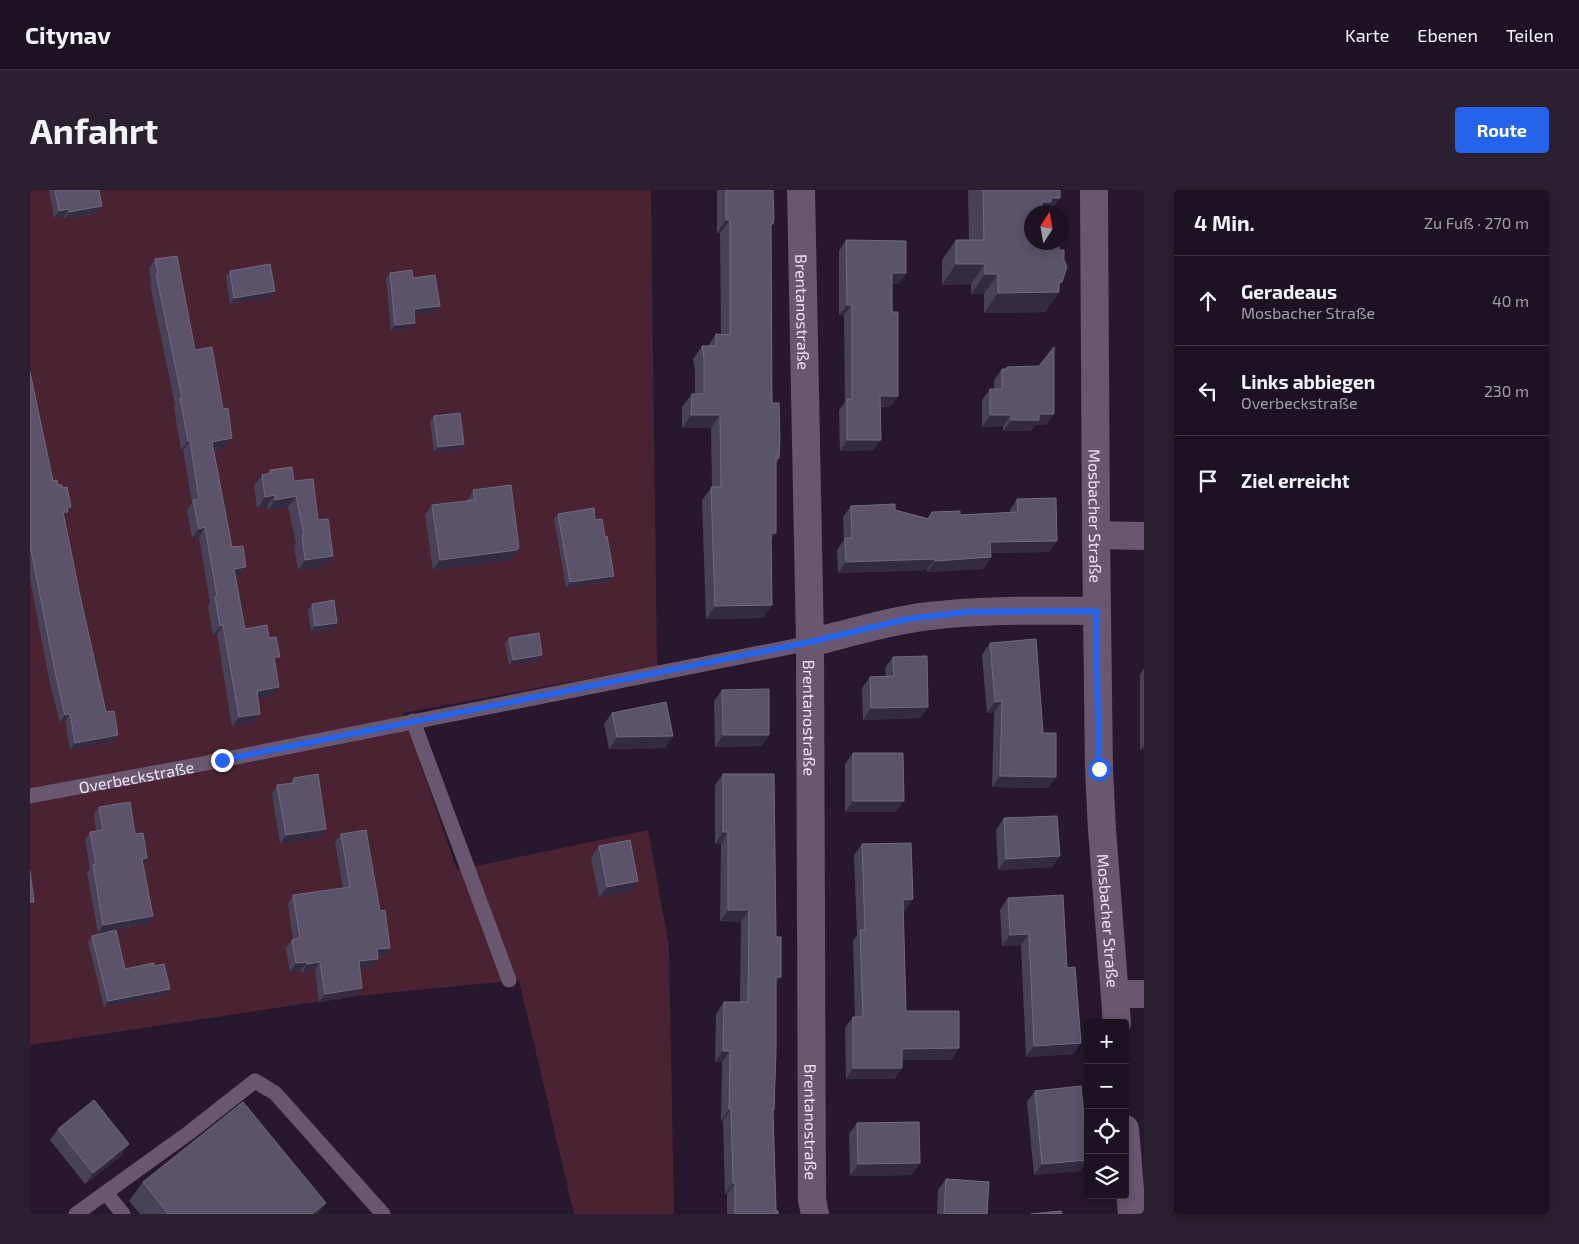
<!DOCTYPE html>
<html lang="de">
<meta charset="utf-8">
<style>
:root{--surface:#1d1222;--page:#2a202f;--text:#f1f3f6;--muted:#a09ea5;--line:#3b3240;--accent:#2563eb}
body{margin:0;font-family:"Exo 2",sans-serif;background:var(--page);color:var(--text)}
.controls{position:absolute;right:15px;bottom:15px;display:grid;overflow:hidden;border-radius:5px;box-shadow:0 2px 12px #0003}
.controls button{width:45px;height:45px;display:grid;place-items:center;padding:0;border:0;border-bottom:1px solid var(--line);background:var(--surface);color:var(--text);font:25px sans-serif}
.compass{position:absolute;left:994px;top:15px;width:45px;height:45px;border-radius:50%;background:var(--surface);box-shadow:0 2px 12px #0003;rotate:11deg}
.stop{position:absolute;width:15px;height:15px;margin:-11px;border:4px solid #2563eb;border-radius:50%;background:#fff}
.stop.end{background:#2563eb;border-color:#fff;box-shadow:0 1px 5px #0008}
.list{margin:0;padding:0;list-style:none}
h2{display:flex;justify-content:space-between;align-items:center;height:65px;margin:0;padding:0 20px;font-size:21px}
h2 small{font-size:16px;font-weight:400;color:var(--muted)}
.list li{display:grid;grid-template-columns:32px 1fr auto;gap:15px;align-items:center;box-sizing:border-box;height:90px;padding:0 20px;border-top:1px solid var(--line)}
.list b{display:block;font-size:19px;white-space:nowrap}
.list p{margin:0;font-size:16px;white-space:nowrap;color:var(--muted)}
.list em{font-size:16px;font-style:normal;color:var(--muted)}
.icon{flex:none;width:28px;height:28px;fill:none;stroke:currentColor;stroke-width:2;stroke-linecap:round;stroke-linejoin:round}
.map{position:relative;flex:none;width:1114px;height:1024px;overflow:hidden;border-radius:5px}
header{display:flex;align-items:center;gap:30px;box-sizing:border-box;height:70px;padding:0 25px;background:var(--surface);border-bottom:1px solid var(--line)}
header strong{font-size:24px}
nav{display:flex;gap:28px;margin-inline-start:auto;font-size:18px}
.intro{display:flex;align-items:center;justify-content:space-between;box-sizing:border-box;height:120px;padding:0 30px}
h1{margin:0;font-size:35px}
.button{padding:12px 22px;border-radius:5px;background:var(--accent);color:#fff;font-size:18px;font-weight:700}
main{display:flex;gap:30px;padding:0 30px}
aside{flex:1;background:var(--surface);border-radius:5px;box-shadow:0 2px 12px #0003}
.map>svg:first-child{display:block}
</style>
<header>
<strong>Citynav</strong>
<nav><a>Karte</a><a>Ebenen</a><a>Teilen</a></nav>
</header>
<div class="intro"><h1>Anfahrt</h1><a class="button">Route</a></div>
<main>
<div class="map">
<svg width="1114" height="1024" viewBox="0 0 1114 1024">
<rect width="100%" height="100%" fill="#27182d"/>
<polygon fill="#4a2232" points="0,0 621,0 627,476 373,523 427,680 618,640 639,757 644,1024 544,1024 489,790 326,806 0,855"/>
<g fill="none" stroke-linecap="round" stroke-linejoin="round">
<g stroke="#68576f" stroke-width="15">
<polyline points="383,531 479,790"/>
<path id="s1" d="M0,606l151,-28 629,-125"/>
<polyline points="76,1003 93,1024"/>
<polyline points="46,1024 160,942 225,891 245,903 353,1024"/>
</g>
<g stroke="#68576f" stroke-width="28">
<path id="s2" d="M771,0l9,453 2,557 3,14"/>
<path id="s3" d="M1064,0l2,345 3,234 3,61 15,193"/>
<polyline points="1066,345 1114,346"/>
<path d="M780,453c39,-10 79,-22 119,-27 56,-7 112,-5 167,-5"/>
<polyline points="1085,804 1114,804"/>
<polyline points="1095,939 1102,1024"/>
</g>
</g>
<g fill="#484259">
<polygon points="19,0 69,0 72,16 68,23 35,29 34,26 24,28"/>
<polygon points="687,0 743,0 741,37 742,213 749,268 746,274 741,350 742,415 733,428 676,429 672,310 682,297 681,238 652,238 652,217 662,204 665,204 665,181 663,169 672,156 678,156 686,144 691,144 690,43 687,43"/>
<polygon points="938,0 1030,0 1002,22 1002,52 1032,92 1029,95 1029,102 1015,122 954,123 954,104 941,104 941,94 912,95 912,70 926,50 939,50"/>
<polygon points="816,50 869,94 862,94 862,122 868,206 861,216 851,217 843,260 810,261 809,220 815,212 814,125 809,125 809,61"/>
<polygon points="125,69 165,160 196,258 183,260 202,357 210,386 205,387 215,439 245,473 242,506 228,509 224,533 202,537 187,444 183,445 178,416 180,413 169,347 162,348 157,320 162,313 153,260 151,260 144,218 145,215 120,94 121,92 119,79"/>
<polygon points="200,81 241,107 200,114 196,87"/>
<polygon points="360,83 383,88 410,116 406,122 384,124 385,133 381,139 361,141 356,88"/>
<polygon points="977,177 1016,235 1005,235 1001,241 973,241 973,236 952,237 952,210 960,199 964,199 964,190 972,179 976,179"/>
<polygon points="0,182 23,291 32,298 41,317 34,326 49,401 76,522 88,545 83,552 40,560 35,531 30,532 20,494 0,389"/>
<polygon points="404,226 430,260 404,262 400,232"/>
<polygon points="240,280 264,291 288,330 296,376 268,380 264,356 266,353 258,317 238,320 237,316 227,318 224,296 232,285 238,284"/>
<polygon points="443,300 489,358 480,370 403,380 395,325 402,315 437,311"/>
<polygon points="987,309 1019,362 960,363 961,367 953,379 897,382 897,380 808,383 807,360 814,350 813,327 821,316 865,320 898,328 902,322 930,325 980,322 980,320"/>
<polygon points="528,324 575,347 584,386 580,391 536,398 524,329"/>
<polygon points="282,414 303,439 281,442 278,420"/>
<polygon points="479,448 508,471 479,475 475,454"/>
<polygon points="960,453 1013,543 1026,587 1018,598 962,597 964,523 957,523 952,465"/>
<polygon points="863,467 891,528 833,530 832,498 840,487 856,486 855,478"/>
<polygon points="1114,478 1114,560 1110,560 1110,485"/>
<polygon points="692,500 732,556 685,557 684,511"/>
<polygon points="582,523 643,546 635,558 579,559 574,534"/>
<polygon points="823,563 866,622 815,622 815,574"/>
<polygon points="693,584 746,794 744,920 743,922 746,1021 748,1024 697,1024 697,1004 695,1004 693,931 691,931 692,872 685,872 686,824 694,812 710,812 711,732 690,731 691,654 685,654 685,595"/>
<polygon points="264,588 291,647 250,654 242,604 247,595 260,594"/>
<polygon points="69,617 105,644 113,674 118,734 68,743 57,683 60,679 55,650 60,642 66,641 64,624"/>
<polygon points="974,628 1030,666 1022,677 968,680 966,640"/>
<polygon points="311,644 350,721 360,758 354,766 348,767 342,777 330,778 326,806 289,812 285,780 272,783 271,780 260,782 256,758 262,750 263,749 258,714 263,705 313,698 305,652"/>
<polygon points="832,654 875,721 873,721 876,821 929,858 921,870 872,870 872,878 864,889 816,889 815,838 823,827 825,827 823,751 827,745 824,665"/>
<polygon points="569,656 600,702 569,708 561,668"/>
<polygon points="978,708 1037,778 1051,853 1043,864 996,867 991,755 972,756 970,720"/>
<polygon points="62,746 95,779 124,776 140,799 136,805 74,817 58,752"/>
<polygon points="1005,901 1050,981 1004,985 997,912"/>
<polygon points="827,933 882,985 820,986 819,944"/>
<polygon points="28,939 91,966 55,994 20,950"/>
<polygon points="916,989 957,1024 907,1024 908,1000"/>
<polygon points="113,992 296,1013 288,1024 110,1024 99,1011"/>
</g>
<g fill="#342a41">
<polygon points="248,0 260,0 246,2"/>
<polygon points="1021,8 1030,8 1020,22 1004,22 1012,12"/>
<polygon points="72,16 68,23 35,29 39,22"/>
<polygon points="39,19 34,26 24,28 29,21"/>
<polygon points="696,30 700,30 690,43 687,43"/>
<polygon points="926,74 955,74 941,94 912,95"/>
<polygon points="862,83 876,83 869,94 854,94"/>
<polygon points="955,84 968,84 954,104 941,104"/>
<polygon points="1029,92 1032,92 1024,102 1029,102 1015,122 954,123 968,103"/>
<polygon points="245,101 241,107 200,114 204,108"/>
<polygon points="817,115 822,115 814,125 809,125"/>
<polygon points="410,116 406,122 380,125 384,119"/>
<polygon points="385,133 381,139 361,141 365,135"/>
<polygon points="850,206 868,206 861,216 843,217"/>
<polygon points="1009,224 1024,224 1016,235 1005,235 1001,241 973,241 981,230"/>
<polygon points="661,225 690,225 681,238 652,238"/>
<polygon points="960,225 981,225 973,236 952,237"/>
<polygon points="202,248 196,258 175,261 182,252"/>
<polygon points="817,250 851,250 843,260 810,261"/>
<polygon points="158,251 160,251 153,260 151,260"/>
<polygon points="434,254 430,260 404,262 408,257"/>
<polygon points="245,305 237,316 227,318 235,307"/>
<polygon points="266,306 258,317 238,320 245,310"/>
<polygon points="41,317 32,329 28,330 37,318"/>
<polygon points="175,337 169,347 162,348 169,339"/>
<polygon points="741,343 746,343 737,356"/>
<polygon points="1027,351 1019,362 952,363 960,352"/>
<polygon points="489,358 480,370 403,380 410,370"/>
<polygon points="303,366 296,376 268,380 275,370"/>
<polygon points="961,367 953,379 897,382 905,371"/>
<polygon points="905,369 897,380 808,383 816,372"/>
<polygon points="216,377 210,386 197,388 204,379"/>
<polygon points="584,386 580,391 536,398 540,392"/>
<polygon points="742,415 733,428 676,429 685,416"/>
<polygon points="307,433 303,439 281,442 285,436"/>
<polygon points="193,435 187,444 183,445 190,436"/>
<polygon points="512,465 508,471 479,475 483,470"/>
<polygon points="244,467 250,467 243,476"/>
<polygon points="249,497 242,506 220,510 227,501"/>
<polygon points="972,511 964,523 957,523 965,512"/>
<polygon points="898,517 891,528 833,530 841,518"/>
<polygon points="40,524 35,531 30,532 35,525"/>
<polygon points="230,524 224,533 202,537 209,527"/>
<polygon points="88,545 83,552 40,560 45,553"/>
<polygon points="693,545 739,545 732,556 685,557"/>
<polygon points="643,546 635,558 579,559 587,547"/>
<polygon points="1114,555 1114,560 1110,560"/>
<polygon points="970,586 1026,587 1018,598 962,597"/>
<polygon points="823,611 874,611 866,622 815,622"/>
<polygon points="296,639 291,647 250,654 256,645"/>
<polygon points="693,642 698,642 691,654 685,654"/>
<polygon points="1030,666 1022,677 968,680 976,669"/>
<polygon points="117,668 112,676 112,669"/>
<polygon points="608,691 600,702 569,708 577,697"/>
<polygon points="883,709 875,721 865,721 873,710"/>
<polygon points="0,712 4,712 0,717"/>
<polygon points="698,720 719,720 711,732 690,731"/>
<polygon points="123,726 118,734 68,743 73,735"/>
<polygon points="999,744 991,755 972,756 980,745"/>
<polygon points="360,758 354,766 341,768 347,759"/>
<polygon points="348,769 342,777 323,779 329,771"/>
<polygon points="277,772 271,780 260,782 266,773"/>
<polygon points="290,772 285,780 272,783 277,774"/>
<polygon points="746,787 751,787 743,799"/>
<polygon points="332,798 326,806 289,812 295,804"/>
<polygon points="140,799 136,805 74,817 78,811"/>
<polygon points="1051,853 1043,864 996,867 1004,856"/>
<polygon points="929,858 921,870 864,870 872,859"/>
<polygon points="693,861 700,861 692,872 685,872"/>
<polygon points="823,878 872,878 864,889 816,889"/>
<polygon points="699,919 701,919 693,931 691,931"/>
<polygon points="99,954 91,966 55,994 63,983"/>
<polygon points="1058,970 1050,981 1004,985 1012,974"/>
<polygon points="890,973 882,985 820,986 828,974"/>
<polygon points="703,993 705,993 697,1004 695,1004"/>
<polygon points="296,1013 288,1024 282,1024"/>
</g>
<g fill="#5a536a" stroke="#716a7f">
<polygon points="25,0 69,0 72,16 39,22 39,19 29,21"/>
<polygon points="696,0 743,0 744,29 743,34 741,34 742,213 749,213 750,249 749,268 746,268 746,343 741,343 742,415 685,416 681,297 691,297 690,225 661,225 662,204 674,204 674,168 672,156 686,156 686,144 700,145 700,30 696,30"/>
<polygon points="953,0 1030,0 1030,8 1021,8 1021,12 1012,12 1012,22 1002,22 1002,52 1029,53 1029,60 1034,60 1034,70 1037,77 1032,92 1029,92 1029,102 968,103 968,84 955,84 955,74 926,74 926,50 954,50"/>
<polygon points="816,50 876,51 876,83 862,83 862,122 868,122 868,206 850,206 851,250 817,250 817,209 822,209 822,115 817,115"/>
<polygon points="147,66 165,160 182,157 193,219 198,218 202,248 182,252 202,357 213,356 216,377 204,379 215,439 237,435 239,448 246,447 250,467 244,467 249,497 227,501 230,524 209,527 193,435 190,436 185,407 187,406 175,337 169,339 163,310 169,309 160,251 158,251 150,208 152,208 126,84 128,84 125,69"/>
<polygon points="240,74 245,101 204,108 200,81"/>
<polygon points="382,80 383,88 405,85 410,116 384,119 385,133 365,135 360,83"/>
<polygon points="1024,157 1024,224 1009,224 1009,230 981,230 981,225 960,225 960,199 972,199 972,179 977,179 977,177 1009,176"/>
<polygon points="0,182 23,291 27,290 28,295 32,295 32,298 37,297 41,317 37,318 38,322 33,322 49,401 76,522 84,521 88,545 45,553 40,524 35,525 26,486 0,355"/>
<polygon points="430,223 434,254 408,257 404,226"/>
<polygon points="262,277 264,291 283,289 288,330 298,329 303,366 275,370 272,345 274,345 266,306 245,310 245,305 235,307 232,285 241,283 240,280"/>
<polygon points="481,295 489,358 487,358 487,360 410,370 402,315 445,310 443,300"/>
<polygon points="1026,308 1027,351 960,352 961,367 905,371 905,369 816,372 815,348 822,348 821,316 865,314 865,320 898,329 902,322 930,321 930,325 988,322 987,309"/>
<polygon points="564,318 565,330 572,329 575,347 577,346 584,386 540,392 528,324"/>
<polygon points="304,410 307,433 285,436 282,414"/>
<polygon points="509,443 512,465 483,470 479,448"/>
<polygon points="1006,449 1013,543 1026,543 1026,587 970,586 972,511 965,512 960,453"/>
<polygon points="897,466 898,517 841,518 840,487 864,486 863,467"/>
<polygon points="739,499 739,545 693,545 692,500"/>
<polygon points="636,512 643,546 587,547 582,523"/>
<polygon points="823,563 873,563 874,611 823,611"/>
<polygon points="288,584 296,639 256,645 247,595 264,593 264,588"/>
<polygon points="693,584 744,584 746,747 751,747 751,787 746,787 746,861 744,920 743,920 746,1021 748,1021 748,1024 705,1024 705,993 703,993 701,919 699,919 700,861 693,861 694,812 718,812 719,720 698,720 698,642 693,642"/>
<polygon points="100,612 105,644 113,643 117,668 112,669 123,726 73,735 63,675 66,674 60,642 73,640 69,617"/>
<polygon points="1027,626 1030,666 976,669 974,628"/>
<polygon points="336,640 350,721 355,720 360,758 347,759 348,769 329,771 332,798 295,804 290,772 277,774 277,772 266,773 262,750 270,748 263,705 320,697 311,644"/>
<polygon points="600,650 608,691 577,697 569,656"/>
<polygon points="881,653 883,709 873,710 876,821 929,821 929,858 872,859 872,878 823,878 823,827 833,827 830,740 835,740 832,654"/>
<polygon points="0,681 4,712 0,712"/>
<polygon points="1033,705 1037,778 1045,777 1051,853 1004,856 999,744 980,745 978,708"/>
<polygon points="86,740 95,779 124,773 124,776 134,774 140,799 78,811 62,746"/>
<polygon points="1051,896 1058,970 1012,974 1005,901"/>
<polygon points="64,910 99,954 63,983 28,939"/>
<polygon points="213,912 296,1013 282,1024 138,1024 113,992"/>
<polygon points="889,932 890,973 828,974 827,933"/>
<polygon points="916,989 959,992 957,1024 914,1024"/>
<polygon points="1031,1021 1032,1024 1001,1024"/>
</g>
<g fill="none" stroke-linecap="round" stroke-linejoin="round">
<polyline stroke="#2563eb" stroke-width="6" points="192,570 780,452 878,429 936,422 1066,421 1069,579"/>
</g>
<g text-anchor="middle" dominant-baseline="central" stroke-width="4.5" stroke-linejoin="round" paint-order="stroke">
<g font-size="16" fill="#ede3f1" stroke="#0c070f">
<text stroke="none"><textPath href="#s2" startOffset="122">Brentanostraße</textPath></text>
<text stroke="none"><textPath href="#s3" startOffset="326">Mosbacher Straße</textPath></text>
<text stroke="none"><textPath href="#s2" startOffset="528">Brentanostraße</textPath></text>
<text stroke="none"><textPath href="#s1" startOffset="108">Overbeckstraße</textPath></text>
<text stroke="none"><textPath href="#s3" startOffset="731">Mosbacher Straße</textPath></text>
<text stroke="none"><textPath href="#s2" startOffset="932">Brentanostraße</textPath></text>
</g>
</g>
</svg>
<div class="controls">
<button>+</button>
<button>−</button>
<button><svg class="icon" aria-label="locate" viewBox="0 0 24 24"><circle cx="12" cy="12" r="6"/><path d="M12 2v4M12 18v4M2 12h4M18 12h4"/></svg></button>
<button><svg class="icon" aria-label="layers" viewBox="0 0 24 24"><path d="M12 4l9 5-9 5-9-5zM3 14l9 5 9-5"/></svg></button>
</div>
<svg class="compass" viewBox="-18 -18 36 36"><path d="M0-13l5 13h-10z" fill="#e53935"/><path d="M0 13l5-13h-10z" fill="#a09ea5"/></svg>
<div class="stop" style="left:1069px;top:579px"></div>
<div class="stop end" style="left:192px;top:570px"></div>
</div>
<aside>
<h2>4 Min.<small>Zu Fuß · 270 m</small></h2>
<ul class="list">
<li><svg class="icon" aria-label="ahead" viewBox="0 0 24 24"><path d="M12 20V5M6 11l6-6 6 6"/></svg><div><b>Geradeaus</b><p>Mosbacher Straße</p></div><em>40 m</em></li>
<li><svg class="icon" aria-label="left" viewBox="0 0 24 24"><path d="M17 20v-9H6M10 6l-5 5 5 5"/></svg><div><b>Links abbiegen</b><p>Overbeckstraße</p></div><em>230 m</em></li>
<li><svg class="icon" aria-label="arrive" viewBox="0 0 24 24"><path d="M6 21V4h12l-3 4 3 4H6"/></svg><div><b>Ziel erreicht</b></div></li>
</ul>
</aside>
</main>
